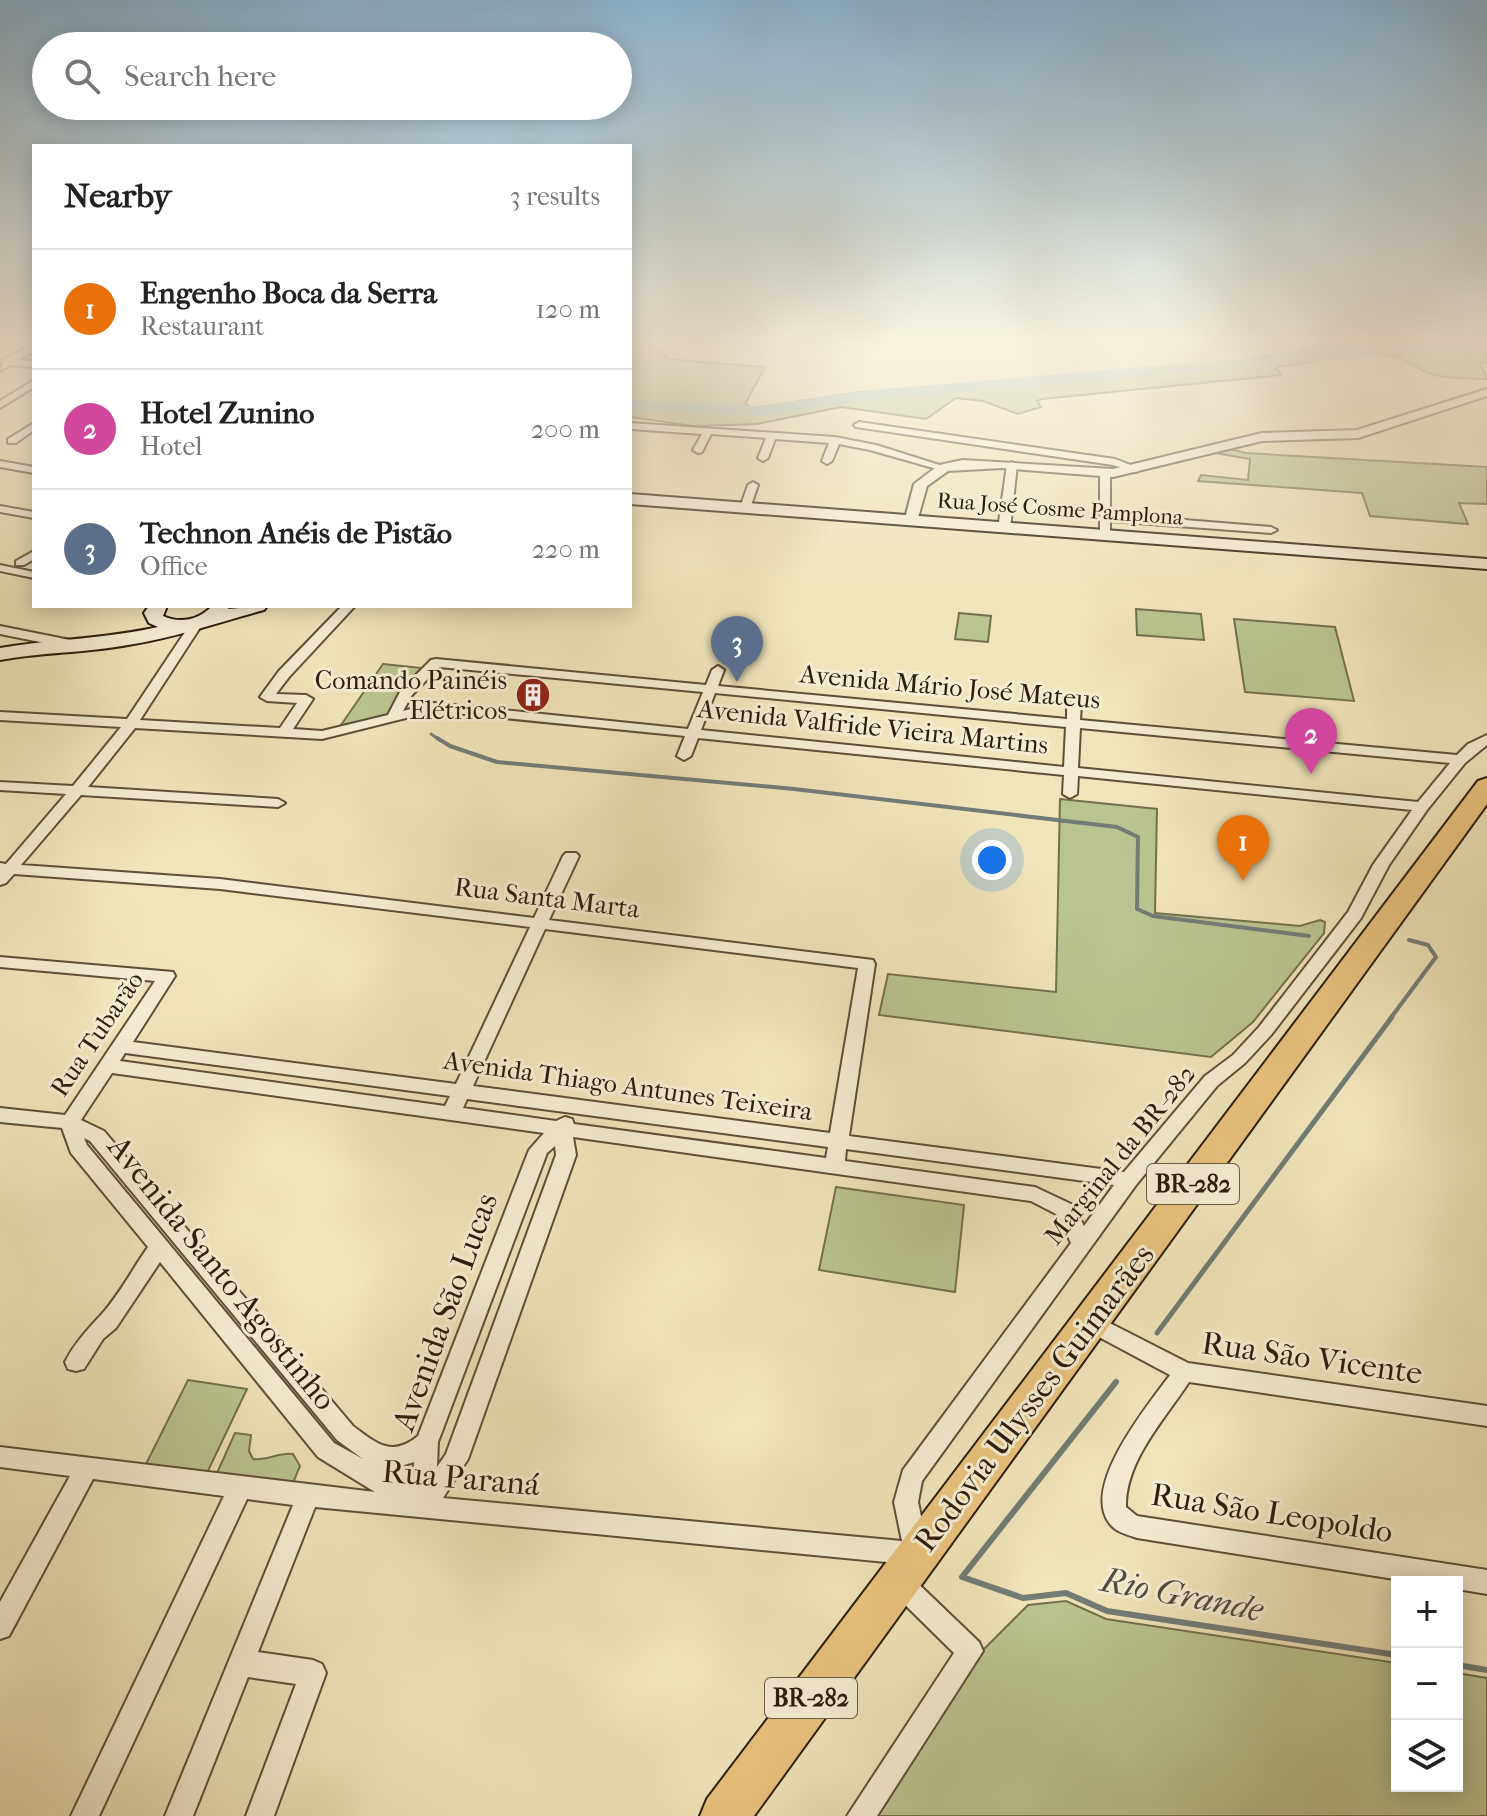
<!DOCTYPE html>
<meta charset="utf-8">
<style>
:root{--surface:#fff;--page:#f2f2f2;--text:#222;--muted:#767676;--line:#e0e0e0;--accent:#ea580c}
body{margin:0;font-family:"IM FELL French Canon",serif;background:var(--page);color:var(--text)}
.controls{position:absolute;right:24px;bottom:24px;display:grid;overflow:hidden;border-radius:0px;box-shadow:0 4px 20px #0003}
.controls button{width:72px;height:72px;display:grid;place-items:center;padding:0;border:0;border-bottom:2px solid var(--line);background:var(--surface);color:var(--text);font:40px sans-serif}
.you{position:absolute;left:992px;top:860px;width:28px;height:28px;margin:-20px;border:6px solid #fff;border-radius:50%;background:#1a73e8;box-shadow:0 0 0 12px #1a73e833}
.badge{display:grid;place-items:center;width:52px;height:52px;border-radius:50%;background:var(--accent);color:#fff;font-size:26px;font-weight:700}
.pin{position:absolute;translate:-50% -66px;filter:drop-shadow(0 2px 4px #0008)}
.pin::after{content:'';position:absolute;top:42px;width:28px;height:24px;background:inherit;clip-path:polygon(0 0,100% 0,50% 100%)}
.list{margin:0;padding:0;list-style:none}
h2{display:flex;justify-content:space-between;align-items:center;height:104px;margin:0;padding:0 32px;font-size:34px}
h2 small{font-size:26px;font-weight:400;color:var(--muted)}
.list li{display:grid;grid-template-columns:52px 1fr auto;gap:24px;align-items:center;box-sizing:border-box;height:120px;padding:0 32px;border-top:2px solid var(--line)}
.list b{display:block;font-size:30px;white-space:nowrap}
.list p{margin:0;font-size:26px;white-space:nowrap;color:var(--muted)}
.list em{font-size:26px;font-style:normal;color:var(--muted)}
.icon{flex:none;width:44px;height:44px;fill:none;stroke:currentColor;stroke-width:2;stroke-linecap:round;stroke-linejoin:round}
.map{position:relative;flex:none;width:1487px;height:1816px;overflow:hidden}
.search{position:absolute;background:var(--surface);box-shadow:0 4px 20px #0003;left:32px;top:32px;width:600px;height:88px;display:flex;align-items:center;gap:20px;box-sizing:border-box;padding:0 28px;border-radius:44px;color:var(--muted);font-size:30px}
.panel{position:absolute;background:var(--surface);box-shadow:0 4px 20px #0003;left:32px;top:144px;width:600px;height:464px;border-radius:0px}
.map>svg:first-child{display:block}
</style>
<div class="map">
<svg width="1487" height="1816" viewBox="0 0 1487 1816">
<rect width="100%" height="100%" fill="#f0e4ba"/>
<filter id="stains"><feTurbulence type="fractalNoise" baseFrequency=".0025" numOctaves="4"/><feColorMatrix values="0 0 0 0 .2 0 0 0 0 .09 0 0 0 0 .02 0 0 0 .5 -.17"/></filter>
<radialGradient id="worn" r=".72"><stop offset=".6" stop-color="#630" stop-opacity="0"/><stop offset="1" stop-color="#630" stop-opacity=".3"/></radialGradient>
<g fill="#bac490" stroke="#74704e" stroke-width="2">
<path d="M630,343h27l10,16 98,8 -20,37 8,4 107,-16 125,-8 256,-24 75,-11 2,-6h169v5l-10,2 10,4v9h-7l7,16c-17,-1 -39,0 -56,-5 -13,-4 -26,-16 -39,-18 -39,-8 -78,8 -116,11l5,8 -239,24 -5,2 4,6 -23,7 -35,-13 -27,-3 -30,21 -85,-12 -84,17 -28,1 -36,1 -63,-9z"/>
<polygon points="1230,449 1246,453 1487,467 1487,504 1459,503 1468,524 1370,516 1362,493 1198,481 1201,475 1248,480 1250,459 1215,453"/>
<polygon points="1136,609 1201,614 1204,640 1137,635"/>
<polygon points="959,613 991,616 988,642 955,639"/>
<polygon points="1234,619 1335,627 1354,701 1245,692"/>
<polygon points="383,664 422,668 389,716 339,728"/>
<polygon points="1060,799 1157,809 1155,913 1300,926 1320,920 1325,922 1324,933 1253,1022 1211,1057 879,1015 888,974 1056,992"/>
<polygon points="836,1187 964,1205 955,1292 819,1270"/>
<polygon points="188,1380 247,1389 207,1473 146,1464"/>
<path d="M235,1433l16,2 -2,16 4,8c15,2 25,-7 40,-5l7,12 -7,17 -76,-10z"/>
<polygon points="1066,1601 1106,1619 1397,1663 1397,1786 1457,1786 1457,1673 1487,1678 1487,1816 873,1816 977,1656 1028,1605"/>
</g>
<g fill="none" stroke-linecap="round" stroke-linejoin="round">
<polyline stroke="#727c75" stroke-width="3" points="431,734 440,740"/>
<g stroke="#727c75" stroke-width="4">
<polyline points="437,738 450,746 497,762 794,789 1117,827 1138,837 1137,909 1153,916 1309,936"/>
<polyline points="1390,1019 1436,957 1428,945 1409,940"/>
</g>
<polyline stroke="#727c75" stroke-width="5" points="1157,1333 1392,1017"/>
<g stroke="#727c75" stroke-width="6">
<polyline points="1116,1382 962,1577 1023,1598 1066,1593 1107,1611 1397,1655"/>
<polyline points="1457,1665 1487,1670"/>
</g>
<polygon fill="#a0bcbb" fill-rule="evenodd" points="1423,343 1482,343 1475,347 862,401 760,416 630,410 630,400 760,406 862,391"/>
<g stroke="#5e4f37" stroke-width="4">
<g id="minor">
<polygon points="34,344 34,351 19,360 34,361 34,367 11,365 0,371 3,360"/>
<polygon points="34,380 34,387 0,408 0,401"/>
<polygon points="859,422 1115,459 1141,469 1136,472 1113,465 856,427 854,425"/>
<polygon points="34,423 34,430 16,443 8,443 8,439"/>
<polygon points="630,423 835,437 876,445 949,468 944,471 870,450 839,444 832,461 827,464 822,461 829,443 775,439 768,458 763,461 758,458 766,438 711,434 702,452 698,453 693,450 702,434 630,429"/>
<polygon points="0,461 34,467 34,473 0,467"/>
<polygon points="1012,462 1017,465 1010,529 1004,532 998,529 1007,465"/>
<polygon points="1105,471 1110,474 1110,514 1271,527 1277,530 1271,533 1110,521 1110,537 1100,539 1100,474"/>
<polygon points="753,482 758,485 750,508 741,510 740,508 748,485"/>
<polygon points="0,506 34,512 34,518 0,512"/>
<polygon points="34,551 34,559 24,565 16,565 16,561"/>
<polygon points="0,565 34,572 34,578 0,571"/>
<path d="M342,606h13l-66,71 -13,17 30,1 7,4 -20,30 29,2 66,-16 13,-25 30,-30 5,-1 270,26 6,-15 6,-4 6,4 -6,16 349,33v-14l7,-4 7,4 -1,15 377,35 11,-11 19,-9v10l-22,18 -38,47 -38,55 -28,53 -90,117 -26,28 -28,23 -81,99 -214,296 -4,21 11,52 -3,8 -9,3 -602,-58 -57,145 55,8 9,4 4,9 -52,143h-28l50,-132 -48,-7 -55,139h-28l128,-311 -46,-6 -148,317h-28l153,-320 -131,-17 -84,157 -9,3v-37l70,-126 -70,-9v-20l375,45 -57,-35 -158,-195 -44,66 -13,11 -19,30 -8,2 -8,-2 -3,-7c9,-18 21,-31 35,-46 18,-19 32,-46 48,-69l-77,-94 -9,-25 -62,-6v-14l65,7 90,-134 -155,-14v-10l173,15 2,4 -42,66 323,42 74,-157 -310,-38 -206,-15 -8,9 -6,2v-22l6,1 60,-70 -66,-4v-8l73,4 48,-59 -121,-7v-8l127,7 66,-99 4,-1 6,4 -63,97 140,8 17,-25 -30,-2 -7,-4 19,-26zM439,667l264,25 -15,37 -254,-26 -31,8 9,-16zM715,693l351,34 -2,40 -363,-37zM434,711l251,25 -8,20 7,4 7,-4 7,-18 366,37 -1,19 7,4 7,-4 1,-18 334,34 -39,55 -25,47 -89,115 -26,28 -28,21 -81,96 -275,-36 26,-172 -2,-4 -324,-40 30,-64 -3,-3h-10l-3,3 -29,62 -314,-39 -199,-14 60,-70 197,12 7,-4 -7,-4 -190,-12 47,-59 187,11zM1080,728l370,35 -32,39 -340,-34zM545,929l313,39 -28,165 -357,-47zM125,1053l325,43 -5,10 -325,-45zM112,1073l432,60 -15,17 -111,286c-27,22 -42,7 -65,-10l-249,-295 -23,-11zM467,1099l361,48 -2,11 -252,-34 -2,-5 -7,-2 -9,4 -93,-13zM573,1137l458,64 27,14 13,28 -168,227 -9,32 8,39 -459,-43 25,-39 108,-304zM84,1138l6,3 247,299 26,19 -29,-16 -247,-298zM555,1146l1,9 -110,299 -9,13 1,-25 109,-289zM846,1149l268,36 -30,41 -11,-21 -38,-18 -190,-26zM414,1462l-1,18 -12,-14z"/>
<polygon points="0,626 70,640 76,644 70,648 0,634"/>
<path d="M1092,1314l96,49 299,43v20l-298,-44c-24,37 -64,79 -63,125l11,9 350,54v24l-30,-5v-7h-44l-276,-44c-9,-3 -21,-6 -27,-14 -30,-37 38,-119 60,-149l-86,-46 -3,-6 3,-6z"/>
<polygon points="898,1569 907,1573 979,1642 983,1651 877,1816 847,1816 954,1653 889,1589 886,1581 889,1573"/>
</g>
</g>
<g stroke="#5e4f37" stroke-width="4">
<polygon id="tertiary" points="1487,389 1487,396 1358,438 1262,441 1113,477 1002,468 948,471 927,486 916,525 904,522 914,484 939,465 963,460 1113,469 1262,433 1357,430"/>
</g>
<g stroke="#2d1d0b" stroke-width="4">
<g id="secondary">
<polygon points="630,494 1487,559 1487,569 630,504"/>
<path d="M149,606h18l-4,10c17,8 36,4 49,-10h18l-2,3 39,-3 -3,4c-45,12 -90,28 -136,35 -42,8 -86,7 -128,15v-12c52,-9 106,-9 158,-21l-9,-4 -5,-10z"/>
</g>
</g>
<g stroke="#2d1d0b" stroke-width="4">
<polygon id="trunk" points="1487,778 1487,804 754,1816 700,1816 707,1799 1478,781"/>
</g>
<use href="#minor" fill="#f5edd2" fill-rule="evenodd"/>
<use href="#tertiary" fill="#f5edd2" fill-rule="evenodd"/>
<use href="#secondary" fill="#f5edd2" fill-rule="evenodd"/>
<use href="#trunk" fill="#e8c27d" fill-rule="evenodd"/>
</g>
<linearGradient id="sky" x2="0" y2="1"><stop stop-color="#8bb7d6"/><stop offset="0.57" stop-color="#f8f3e0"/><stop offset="1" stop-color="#f8f3e0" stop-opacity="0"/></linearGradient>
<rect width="1487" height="597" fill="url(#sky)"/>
<defs>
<g id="building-disc" transform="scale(1.8)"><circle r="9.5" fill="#8f2418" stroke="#f5edd2"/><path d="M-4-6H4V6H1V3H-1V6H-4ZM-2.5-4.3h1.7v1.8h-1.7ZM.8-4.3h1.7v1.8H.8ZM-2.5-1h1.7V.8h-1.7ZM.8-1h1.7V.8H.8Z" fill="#fff"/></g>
</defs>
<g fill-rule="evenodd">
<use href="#building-disc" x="533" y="695"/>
</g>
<g text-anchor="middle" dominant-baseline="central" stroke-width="6" stroke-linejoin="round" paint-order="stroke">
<g font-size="22" fill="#2d1d0b" stroke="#f5edd2">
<text transform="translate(1060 509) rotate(4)">Rua José Cosme Pamplona</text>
</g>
<g fill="#f5edd2" stroke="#695b47" stroke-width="2">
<rect x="1147" y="1164" width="92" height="40" rx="6"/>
<rect x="765" y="1678" width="92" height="40" rx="6"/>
</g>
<g font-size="24" font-weight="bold" fill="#2d1d0b">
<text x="1193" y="1184">BR-282</text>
<text x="811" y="1698">BR-282</text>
</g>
<g font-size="26" fill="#2d1d0b" stroke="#f5edd2" text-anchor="end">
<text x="507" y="680">Comando Painéis<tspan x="507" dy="30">Elétricos</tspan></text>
</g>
<g font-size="26" fill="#2d1d0b" stroke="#f5edd2">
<text transform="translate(950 687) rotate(5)">Avenida Mário José Mateus</text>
<text transform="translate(873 727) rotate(6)">Avenida Valfride Vieira Martins</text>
<text transform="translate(547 898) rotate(7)">Rua Santa Marta</text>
<text transform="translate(97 1034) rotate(-56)">Rua Tubarão</text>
<text transform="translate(628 1086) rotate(8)">Avenida Thiago Antunes Teixeira</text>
<text transform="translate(1120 1155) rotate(-51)">Marginal da BR-282</text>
</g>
<g font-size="32" fill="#2d1d0b" stroke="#f5edd2">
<text transform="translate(222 1273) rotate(51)">Avenida Santo Agostinho</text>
<text transform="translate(445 1312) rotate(-70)">Avenida São Lucas</text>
<text transform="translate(1312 1358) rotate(8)">Rua São Vicente</text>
<text transform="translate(1034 1398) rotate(-53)">Rodovia Ulysses Guimarães</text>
<text transform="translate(461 1478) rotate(5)">Rua Paraná</text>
<text transform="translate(1272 1513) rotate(9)">Rua São Leopoldo</text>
</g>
<g font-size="34" font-style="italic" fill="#504d40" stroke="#f5edd2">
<text transform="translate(1182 1595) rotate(11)">Rio Grande</text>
</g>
</g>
<rect width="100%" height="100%" filter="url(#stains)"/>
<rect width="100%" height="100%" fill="url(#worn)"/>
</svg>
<div class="controls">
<button>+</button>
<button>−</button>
<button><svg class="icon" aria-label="layers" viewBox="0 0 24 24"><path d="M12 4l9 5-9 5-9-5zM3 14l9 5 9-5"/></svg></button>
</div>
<div class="you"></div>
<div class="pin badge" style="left:1243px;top:881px;background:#e8710a">1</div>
<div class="pin badge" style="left:1311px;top:774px;background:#d1479c">2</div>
<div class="pin badge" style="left:737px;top:682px;background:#5c6f8a">3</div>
<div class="search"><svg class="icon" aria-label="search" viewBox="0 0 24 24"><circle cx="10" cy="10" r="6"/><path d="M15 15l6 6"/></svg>Search here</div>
<section class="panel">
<h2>Nearby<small>3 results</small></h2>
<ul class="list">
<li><span class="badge" style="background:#e8710a">1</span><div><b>Engenho Boca da Serra</b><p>Restaurant</p></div><em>120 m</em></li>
<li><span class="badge" style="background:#d1479c">2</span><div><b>Hotel Zunino</b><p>Hotel</p></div><em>200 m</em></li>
<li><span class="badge" style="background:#5c6f8a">3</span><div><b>Technon Anéis de Pistão</b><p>Office</p></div><em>220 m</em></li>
</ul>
</section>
</div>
